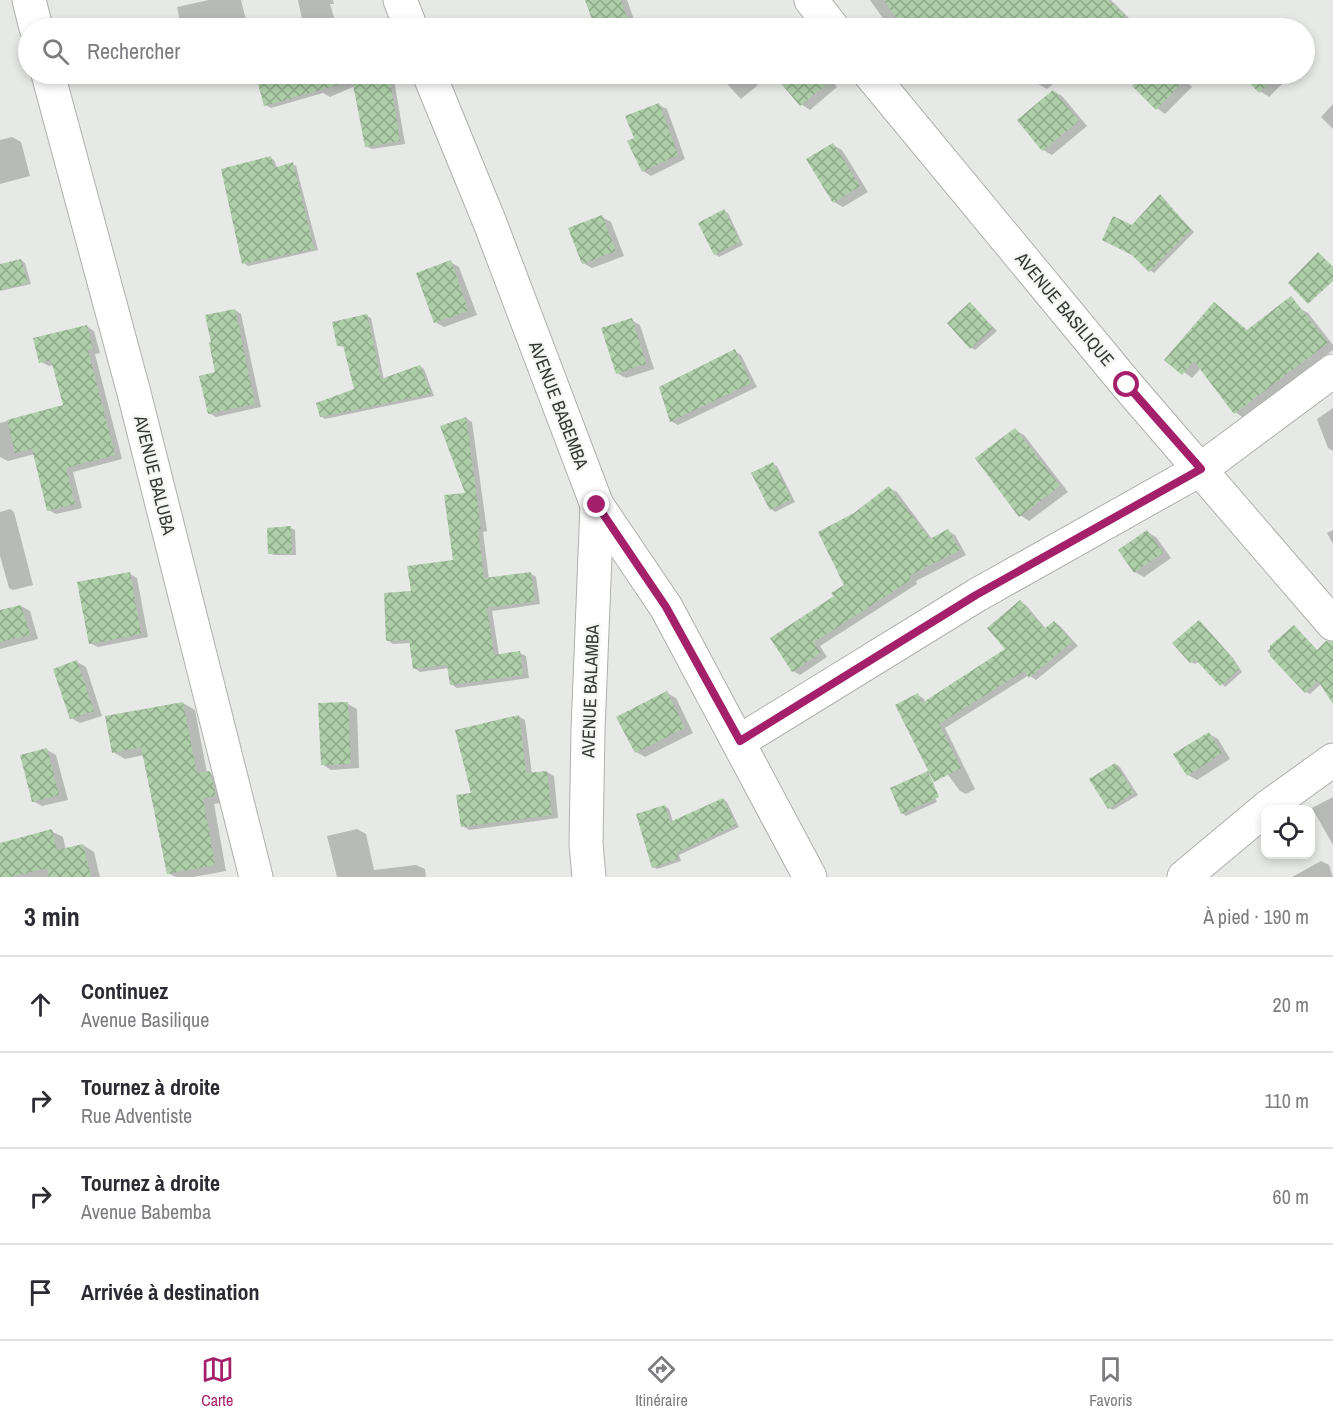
<!DOCTYPE html>
<html lang="fr">
<meta charset="utf-8">
<style>
:root{--surface:#fff;--page:#f2f2f3;--text:#2b2b33;--muted:#7c7c81;--line:#e1e1e2;--accent:#a5206b}
body{margin:0;font-family:"Archivo Narrow",sans-serif;background:var(--page);color:var(--text)}
.controls{position:absolute;right:18px;bottom:18px;display:grid;overflow:hidden;border-radius:12px;box-shadow:0 3px 9px #0003}
.controls button{width:54px;height:54px;display:grid;place-items:center;padding:0;border:0;border-bottom:2px solid var(--line);background:var(--surface);color:var(--text);font:30px sans-serif}
.stop{position:absolute;width:18px;height:18px;margin:-14px;border:4px solid #a5206b;border-radius:50%;background:#fff}
.stop.end{background:#a5206b;border-color:#fff;box-shadow:0 2px 6px #0008}
.list{margin:0;padding:0;list-style:none}
h2{display:flex;justify-content:space-between;align-items:center;height:78px;margin:0;padding:0 24px;font-size:26px}
h2 small{font-size:20px;font-weight:400;color:var(--muted)}
.list li{display:grid;grid-template-columns:39px 1fr auto;gap:18px;align-items:center;box-sizing:border-box;height:96px;padding:0 24px;border-top:2px solid var(--line)}
.list b{display:block;font-size:22px;white-space:nowrap}
.list p{margin:0;font-size:20px;white-space:nowrap;color:var(--muted)}
.list em{font-size:20px;font-style:normal;color:var(--muted)}
.icon{flex:none;width:33px;height:33px;fill:none;stroke:currentColor;stroke-width:2;stroke-linecap:round;stroke-linejoin:round}
.map{position:relative;flex:none;width:1333px;height:877px;overflow:hidden}
.search{position:absolute;background:var(--surface);box-shadow:0 3px 9px #0003;left:18px;right:18px;top:18px;height:66px;display:flex;align-items:center;gap:15px;box-sizing:border-box;padding:0 21px;border-radius:33px;color:var(--muted);font-size:22px}
.sheet{height:462px;background:var(--surface)}
nav{display:flex;justify-content:space-around;align-items:center;box-sizing:border-box;height:84px;border-top:2px solid var(--line);background:var(--surface);font-size:16px;color:var(--muted)}
nav a{display:grid;justify-items:center;gap:3px}
nav .on{color:var(--accent)}
.map>svg:first-child{display:block}
</style>
<div class="map">
<svg width="1333" height="877" viewBox="0 0 1333 877">
<defs>
<pattern id="building-cross-hatch" width="8" height="8" patternUnits="userSpaceOnUse" patternTransform="scale(1.5)"><rect width="8" height="8" fill="#adcea8"/><path d="M0 0l8 8M0 8l8-8" fill="none" stroke="#8ea88a"/></pattern>
</defs>
<rect width="100%" height="100%" fill="#e6e9e6"/>
<g fill="#0003">
<polygon points="209,0 241,0 248,28 168,28 181,26 177,7"/>
<polygon points="298,0 333,0 334,4 330,4 337,28 260,28 302,19"/>
<polygon points="587,0 627,0 637,28 597,28"/>
<polygon points="870,0 964,0 922,28 905,28 903,25 894,28 887,24"/>
<polygon points="998,0 1111,0 1132,21 1124,28 964,28"/>
<polygon points="257,74 361,74 362,76 373,74 393,74 405,144 372,149 366,146 355,86 330,97 323,93 271,108 266,105"/>
<polygon points="718,74 748,74 758,85 741,99"/>
<polygon points="775,74 826,74 837,87 810,110 801,104"/>
<polygon points="1030,74 1065,74 1047,89 1038,84"/>
<polygon points="1148,74 1179,74 1192,87 1165,114 1157,108 1135,86"/>
<polygon points="1245,74 1292,74 1269,97 1260,91 1244,75"/>
<polygon points="1053,91 1062,96 1087,126 1052,155 1043,150"/>
<polygon points="1333,104 1333,129 1321,117"/>
<polygon points="659,105 667,109 685,159 651,176 643,171 635,139"/>
<polygon points="12,137 21,142 30,176 0,184 0,140"/>
<polygon points="833,145 842,150 868,192 843,207 834,202"/>
<polygon points="270,158 274,160 277,168 292,164 296,166 318,250 248,266 244,263"/>
<polygon points="1160,196 1194,232 1154,273 1150,270 1132,227"/>
<polygon points="724,211 728,213 743,245 719,257 715,254"/>
<polygon points="602,217 611,222 624,256 592,268 583,263"/>
<polygon points="21,260 25,263 31,284 0,291 0,265"/>
<polygon points="450,262 459,267 477,315 444,327 435,322"/>
<polygon points="971,304 997,331 975,350 971,347"/>
<polygon points="1299,308 1308,313 1333,345 1333,350 1244,418 1235,412 1201,368 1192,378 1166,359 1245,359"/>
<polygon points="235,310 241,314 261,407 216,417 209,413 217,373"/>
<polygon points="367,316 371,318 384,380 420,366 424,369 434,396 325,419 321,416 355,390 345,347 339,346"/>
<polygon points="631,320 640,325 654,369 626,378 617,373"/>
<polygon points="86,326 94,331 100,353 95,354 122,459 73,472 82,508 56,514 48,510 35,454 8,461 0,457 0,423 64,406 53,365 49,366 41,362"/>
<polygon points="734,351 741,355 757,387 678,425 671,421"/>
<polygon points="1333,408 1333,451 1328,448 1317,419"/>
<polygon points="466,418 472,422 487,531 483,532 489,579 530,573 536,577 540,604 492,611 499,655 520,653 526,656 529,678 457,688 451,684 449,668 420,672 414,668 411,643 393,644 387,640 412,592 455,561 467,494 442,427"/>
<polygon points="1015,430 1024,435 1068,492 1029,521 1020,515"/>
<polygon points="773,464 777,466 795,502 775,512 771,509"/>
<polygon points="889,488 897,492 932,539 948,531 955,535 966,555 916,581 917,584 820,646 827,657 800,675 793,671 836,597 846,585 855,514"/>
<polygon points="10,509 14,512 33,585 13,590 9,588 0,556 0,512"/>
<polygon points="291,528 295,530 296,555 274,555 269,553"/>
<polygon points="1333,530 1333,544 1327,533"/>
<polygon points="1147,532 1156,537 1171,558 1144,577 1135,572"/>
<polygon points="130,574 137,578 148,637 98,647 90,643"/>
<polygon points="1020,602 1026,605 1046,629 1054,622 1060,626 1078,646 1036,680 1029,675 945,728 975,789 966,794 960,791 916,732 918,695 924,699 925,702 1007,650"/>
<polygon points="21,606 30,611 38,639 0,649 0,612"/>
<polygon points="1199,621 1233,658 1242,672 1225,687 1199,661 1195,664 1191,662"/>
<polygon points="1295,627 1318,651 1333,652 1333,701 1322,683 1310,694 1306,692 1267,651"/>
<polygon points="77,662 86,667 102,716 80,723 71,718"/>
<polygon points="667,693 676,698 693,733 645,757 636,752"/>
<polygon points="183,703 195,710 207,773 221,779 227,802 214,804 226,871 193,877 176,877 168,873 144,755 125,759 113,752"/>
<polygon points="348,704 357,709 359,768 331,770 322,764"/>
<polygon points="518,716 525,720 532,774 547,772 554,776 558,818 469,830 463,826 473,795"/>
<polygon points="1209,734 1218,739 1230,759 1197,780 1188,775"/>
<polygon points="47,750 56,755 68,800 42,806 33,801"/>
<polygon points="1116,764 1120,767 1138,795 1113,810 1109,808"/>
<polygon points="927,778 937,802 906,816 902,813"/>
<polygon points="1333,797 1333,845 1312,808"/>
<polygon points="723,799 727,802 739,827 679,855 681,861 657,869 653,867 665,806 669,809 673,822"/>
<polygon points="357,829 366,834 374,870 416,865 425,869 426,877 337,877 327,836"/>
<polygon points="51,831 63,837 66,850 83,845 94,852 100,877 0,877 0,844"/>
<polygon points="1321,861 1329,865 1333,877 1292,877"/>
</g>
<g fill="url(#building-cross-hatch)">
<polygon points="585,0 621,0 630,27 595,28"/>
<polygon points="884,0 1109,0 1125,15 1111,28 903,28"/>
<polygon points="281,74 351,74 352,81 264,106 257,80"/>
<polygon points="351,74 389,74 400,141 365,147"/>
<polygon points="773,74 839,74 800,106"/>
<polygon points="1146,74 1191,74 1156,110 1132,86"/>
<polygon points="1243,74 1278,74 1259,93 1242,75"/>
<polygon points="1053,90 1079,121 1042,151 1017,120"/>
<polygon points="659,103 678,155 642,172 627,141 634,138 625,116"/>
<polygon points="833,143 860,186 833,203 806,159"/>
<polygon points="271,156 274,168 293,162 314,249 242,264 221,169"/>
<polygon points="1160,194 1191,230 1149,272 1132,255 1102,240 1113,216 1132,225"/>
<polygon points="724,209 740,242 714,255 698,223"/>
<polygon points="602,215 616,251 582,264 568,228"/>
<polygon points="1318,252 1333,267 1333,281 1308,304 1288,283"/>
<polygon points="21,259 28,283 0,290 0,264"/>
<polygon points="451,260 468,311 434,323 416,273"/>
<polygon points="1291,296 1328,343 1234,414 1194,361 1182,375 1164,360 1214,302 1247,330"/>
<polygon points="970,302 993,328 970,349 947,323"/>
<polygon points="235,309 255,404 208,414 199,376 215,372 209,343 211,342 205,315"/>
<polygon points="367,314 381,379 420,365 431,394 320,417 316,403 354,389 343,345 337,346 332,322"/>
<polygon points="632,318 646,364 616,374 601,328"/>
<polygon points="87,325 93,349 88,350 115,455 66,468 75,504 47,511 32,449 15,453 7,420 63,405 51,360 39,363 33,338"/>
<polygon points="735,349 751,383 670,422 659,387"/>
<polygon points="466,417 481,529 478,529 484,578 531,572 535,601 487,608 494,655 520,651 523,675 450,685 447,665 413,669 409,640 386,641 384,593 411,591 407,566 453,560 444,495 465,493 440,426"/>
<polygon points="1015,428 1060,486 1019,517 975,458"/>
<polygon points="773,462 792,499 770,510 751,473"/>
<polygon points="889,486 930,539 948,529 960,550 909,576 911,580 814,642 821,653 792,672 770,638 834,596 831,593 844,585 818,532 854,513"/>
<polygon points="291,526 292,553 268,554 267,528"/>
<polygon points="1147,530 1163,553 1134,573 1118,550"/>
<polygon points="130,572 141,634 89,644 77,582"/>
<polygon points="1020,600 1044,629 1054,621 1072,642 1029,678 1024,671 939,724 961,768 934,782 895,705 918,693 922,703 1005,649 987,628"/>
<polygon points="21,605 30,635 0,642 0,610"/>
<polygon points="1199,620 1229,654 1239,669 1220,686 1195,659 1190,663 1172,643"/>
<polygon points="1294,625 1317,650 1326,641 1333,642 1333,704 1318,681 1305,693 1270,656 1270,646"/>
<polygon points="77,660 94,711 70,719 53,669"/>
<polygon points="667,691 685,728 635,753 616,717"/>
<polygon points="183,702 197,773 210,771 216,796 203,798 215,865 167,874 141,747 112,753 105,716"/>
<polygon points="348,702 351,764 321,765 318,703"/>
<polygon points="519,715 526,773 547,771 552,815 461,827 456,795 471,793 455,730"/>
<polygon points="1209,732 1222,753 1187,776 1173,754"/>
<polygon points="47,748 59,795 32,802 20,755"/>
<polygon points="1115,763 1134,793 1108,809 1089,779"/>
<polygon points="928,771 939,797 901,814 890,788"/>
<polygon points="723,798 736,825 676,853 678,859 652,868 636,814 665,805 670,822"/>
<polygon points="52,829 57,850 83,844 91,877 49,877 47,868 10,877 0,877 0,843"/>
</g>
<g fill="none" stroke-linecap="round" stroke-linejoin="round">
<g stroke="#aeb0ad" stroke-width="35">
<g id="minor">
<polyline points="29,0 36,28"/>
<polyline points="400,0 411,28"/>
<polyline points="811,0 833,28"/>
<polyline points="48,74 134,393 256,877"/>
<polyline points="429,74 490,223 597,505 666,607 810,877"/>
<polyline points="870,74 1127,385 1333,624"/>
<polyline points="740,741 977,595 1201,469 1333,371"/>
<polyline points="589,877 586,844 588,730 597,505"/>
<polyline points="1184,877 1269,806 1333,760"/>
</g>
</g>
<use href="#minor" stroke="#fff" stroke-width="33"/>
</g>
<g fill="none" stroke-linecap="round" stroke-linejoin="round">
<polyline stroke="#a5206b" stroke-width="8" points="597,505 666,607 740,741 976,595 1201,469 1127,385"/>
</g>
<g text-anchor="middle" dominant-baseline="central" stroke-width="4.5" stroke-linejoin="round" paint-order="stroke">
<g font-size="18" fill="#363736" stroke="#f3f6f3">
<text transform="translate(1065 309) rotate(50)">AVENUE BASILIQUE</text>
<text transform="translate(559 405) rotate(69)">AVENUE BABEMBA</text>
<text transform="translate(155 475) rotate(76)">AVENUE BALUBA</text>
<text transform="translate(590 691) rotate(-88)">AVENUE BALAMBA</text>
</g>
</g>
</svg>
<div class="controls">
<button><svg class="icon" aria-label="locate" viewBox="0 0 24 24"><circle cx="12" cy="12" r="6"/><path d="M12 2v4M12 18v4M2 12h4M18 12h4"/></svg></button>
</div>
<div class="stop" style="left:1127px;top:385px"></div>
<div class="stop end" style="left:597px;top:505px"></div>
<div class="search"><svg class="icon" aria-label="search" viewBox="0 0 24 24"><circle cx="10" cy="10" r="6"/><path d="M15 15l6 6"/></svg>Rechercher</div>
</div>
<section class="sheet">
<h2>3 min<small>À pied · 190 m</small></h2>
<ul class="list">
<li><svg class="icon" aria-label="ahead" viewBox="0 0 24 24"><path d="M12 20V5M6 11l6-6 6 6"/></svg><div><b>Continuez</b><p>Avenue Basilique</p></div><em>20 m</em></li>
<li><svg class="icon" aria-label="right" viewBox="0 0 24 24"><path d="M7 20v-9h11M14 6l5 5-5 5"/></svg><div><b>Tournez à droite</b><p>Rue Adventiste</p></div><em>110 m</em></li>
<li><svg class="icon" aria-label="right" viewBox="0 0 24 24"><path d="M7 20v-9h11M14 6l5 5-5 5"/></svg><div><b>Tournez à droite</b><p>Avenue Babemba</p></div><em>60 m</em></li>
<li><svg class="icon" aria-label="arrive" viewBox="0 0 24 24"><path d="M6 21V4h12l-3 4 3 4H6"/></svg><div><b>Arrivée à destination</b></div></li>
</ul>
</section>
<nav>
<a class="on"><svg class="icon" aria-label="map" viewBox="0 0 24 24"><path d="M3 6l6-2 6 2 6-2v14l-6 2-6-2-6 2zM9 4v14M15 6v14"/></svg>Carte</a>
<a><svg class="icon" aria-label="directions" viewBox="0 0 24 24"><path d="M12 3l9 9-9 9-9-9zM9 14v-3h6M13 9l2 2-2 2"/></svg>Itinéraire</a>
<a><svg class="icon" aria-label="saved" viewBox="0 0 24 24"><path d="M7 4h10v16l-5-4-5 4z"/></svg>Favoris</a>
</nav>
